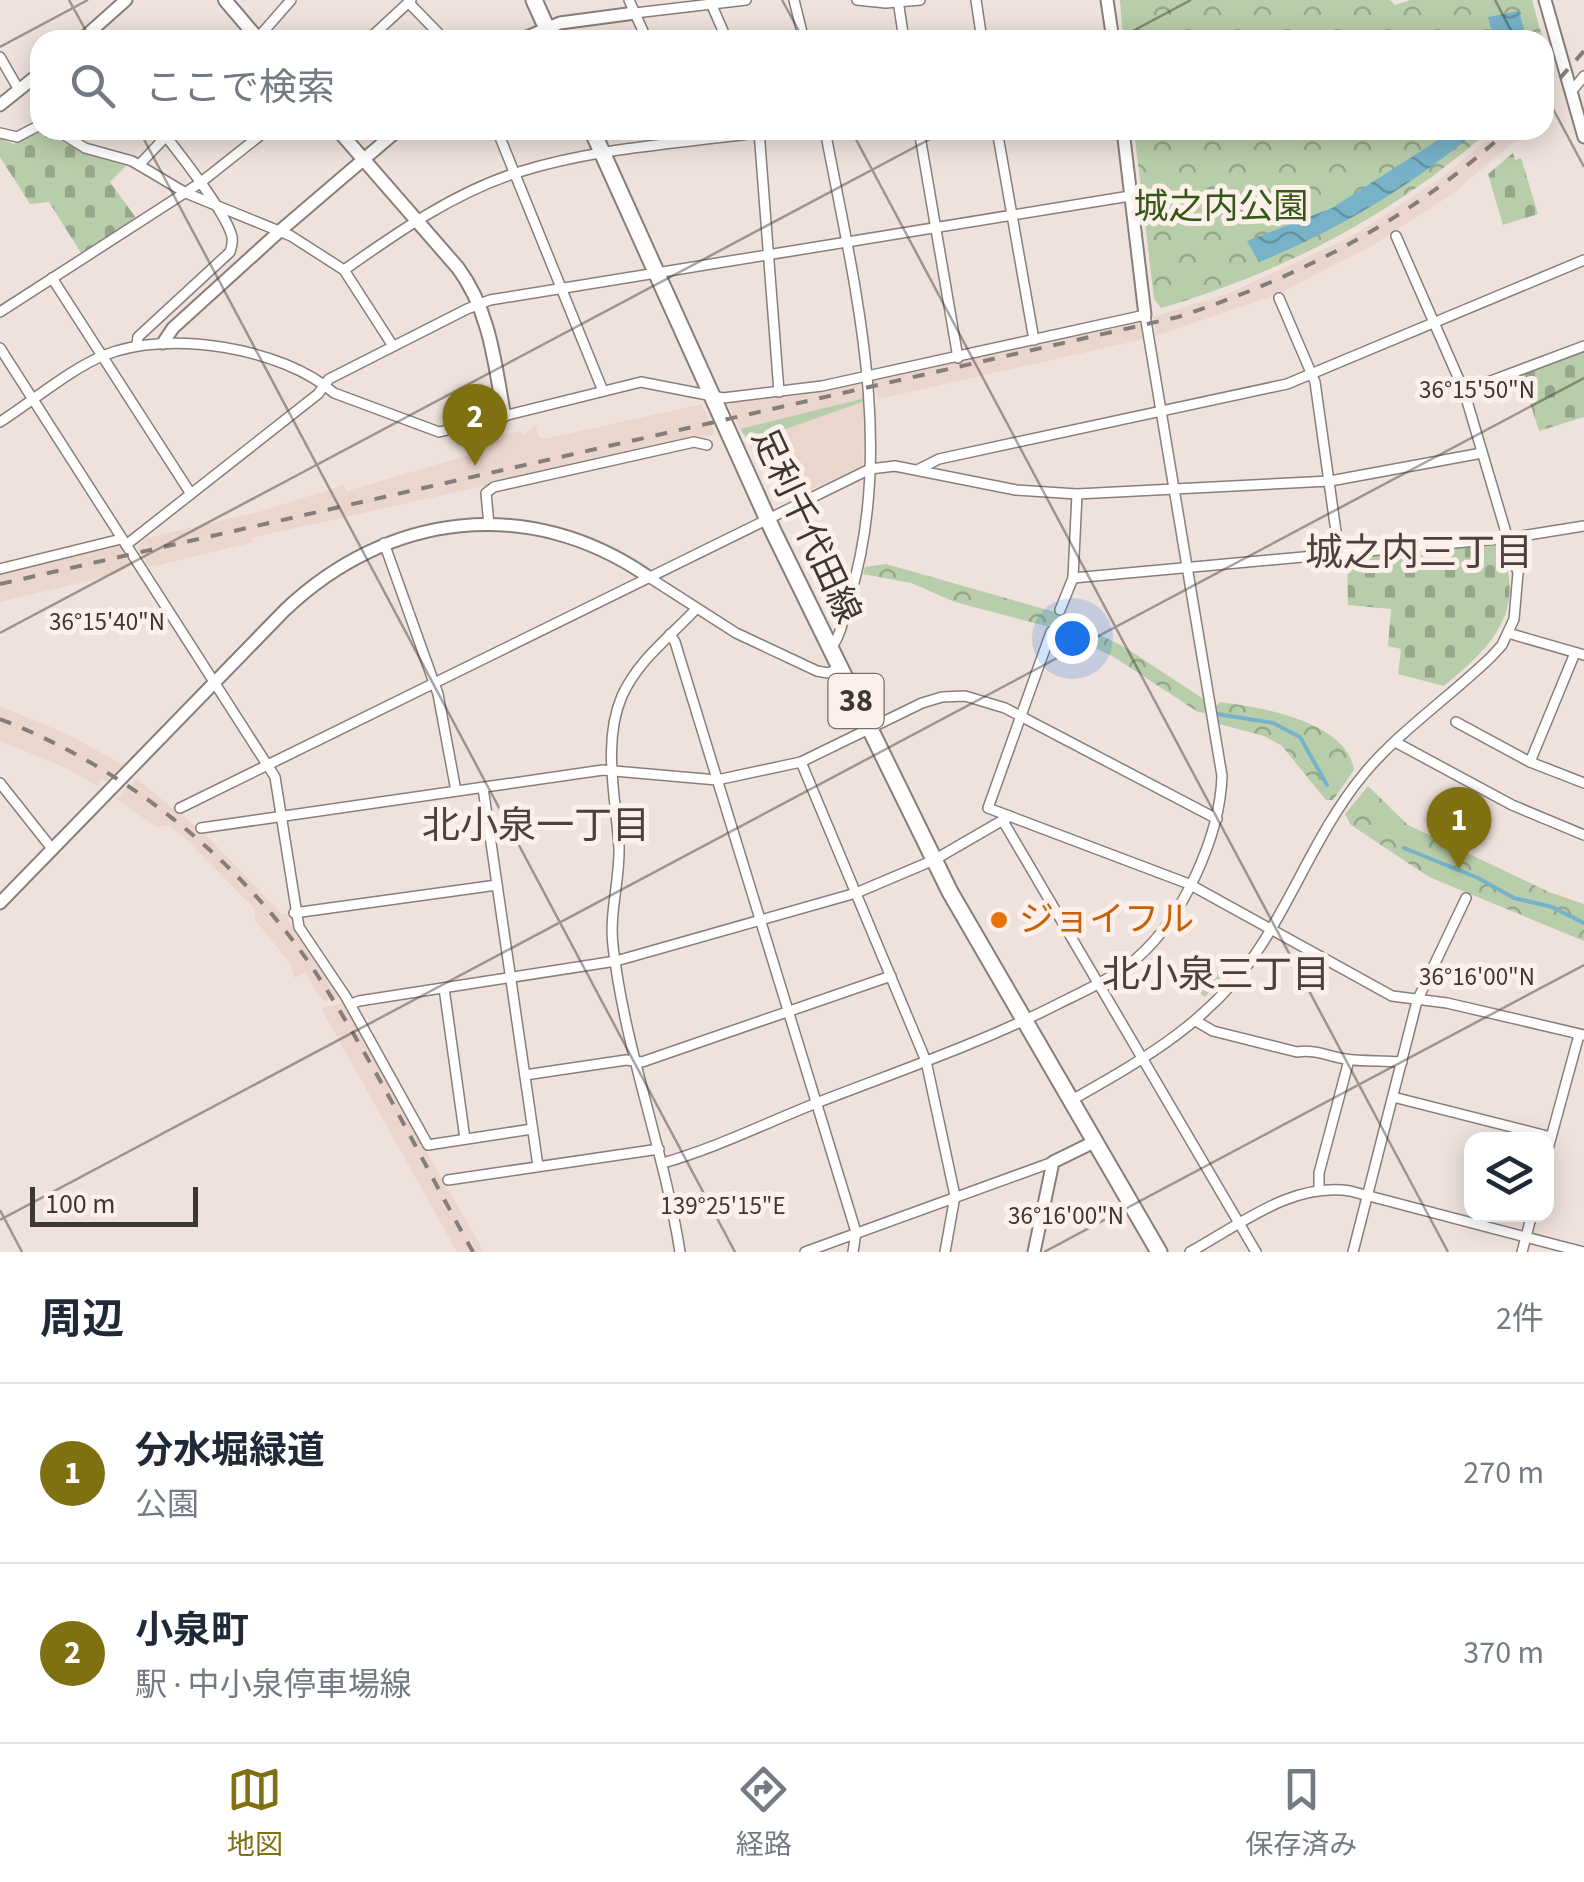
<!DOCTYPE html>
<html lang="ja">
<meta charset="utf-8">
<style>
:root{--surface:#fff;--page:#f6f6f7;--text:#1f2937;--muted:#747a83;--line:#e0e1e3;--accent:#7f7111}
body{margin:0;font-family:"Source Sans 3","Noto Sans JP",sans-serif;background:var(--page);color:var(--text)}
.controls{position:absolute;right:30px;bottom:30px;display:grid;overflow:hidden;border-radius:20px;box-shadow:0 5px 25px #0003}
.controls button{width:90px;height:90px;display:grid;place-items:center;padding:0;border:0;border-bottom:2px solid var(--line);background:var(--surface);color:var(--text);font:50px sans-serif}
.scale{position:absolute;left:30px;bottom:25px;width:168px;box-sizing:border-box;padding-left:10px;border:5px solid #3c3735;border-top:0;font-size:28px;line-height:35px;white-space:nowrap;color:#3c3735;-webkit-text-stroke:8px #fdf0ea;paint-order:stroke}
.you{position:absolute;left:1072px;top:638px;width:35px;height:35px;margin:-25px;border:8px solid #fff;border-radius:50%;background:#1a73e8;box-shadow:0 0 0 15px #1a73e833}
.badge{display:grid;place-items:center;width:65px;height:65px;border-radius:50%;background:var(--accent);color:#fff;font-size:32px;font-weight:700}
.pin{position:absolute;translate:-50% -82px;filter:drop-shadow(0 2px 5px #0008)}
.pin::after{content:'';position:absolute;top:52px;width:35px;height:30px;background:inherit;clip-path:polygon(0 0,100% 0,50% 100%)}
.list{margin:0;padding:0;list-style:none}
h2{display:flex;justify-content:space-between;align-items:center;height:130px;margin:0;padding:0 40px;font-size:42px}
h2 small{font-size:32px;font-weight:400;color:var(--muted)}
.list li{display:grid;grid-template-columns:65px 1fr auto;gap:30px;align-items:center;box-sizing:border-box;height:180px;padding:0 40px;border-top:2px solid var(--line)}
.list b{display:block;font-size:38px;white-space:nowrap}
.list p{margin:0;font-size:32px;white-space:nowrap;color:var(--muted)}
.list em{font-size:32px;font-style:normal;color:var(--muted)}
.icon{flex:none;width:55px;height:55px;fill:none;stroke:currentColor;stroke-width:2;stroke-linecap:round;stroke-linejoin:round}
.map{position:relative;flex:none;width:1584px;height:1252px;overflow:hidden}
.search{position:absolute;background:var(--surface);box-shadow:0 5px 25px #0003;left:30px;right:30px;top:30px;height:110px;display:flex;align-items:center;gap:25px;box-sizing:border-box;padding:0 35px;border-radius:30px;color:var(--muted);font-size:38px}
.sheet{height:490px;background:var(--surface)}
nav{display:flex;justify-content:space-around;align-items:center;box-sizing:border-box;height:140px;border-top:2px solid var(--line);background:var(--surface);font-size:28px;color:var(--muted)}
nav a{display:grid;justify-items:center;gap:5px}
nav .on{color:var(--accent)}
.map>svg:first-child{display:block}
</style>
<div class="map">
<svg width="1584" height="1252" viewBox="0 0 1584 1252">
<defs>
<pattern id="cemetery-stones" width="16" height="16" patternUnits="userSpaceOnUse" patternTransform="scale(2.5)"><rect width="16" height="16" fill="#b8cdaa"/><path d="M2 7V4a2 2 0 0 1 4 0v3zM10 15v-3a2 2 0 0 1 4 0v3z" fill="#97a78b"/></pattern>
<pattern id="park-crowns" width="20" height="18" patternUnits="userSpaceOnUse" patternTransform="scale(2.5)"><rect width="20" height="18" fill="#b8cdaa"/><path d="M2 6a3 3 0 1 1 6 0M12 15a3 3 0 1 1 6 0" fill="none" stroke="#97a78b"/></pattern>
<pattern id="water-waves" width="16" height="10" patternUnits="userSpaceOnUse" patternTransform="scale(2.5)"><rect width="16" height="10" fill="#77b2c9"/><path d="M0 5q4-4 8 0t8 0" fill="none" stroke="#6392a4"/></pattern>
</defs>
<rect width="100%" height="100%" fill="#efe2dd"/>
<g fill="#ebd6ce">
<polygon points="1499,130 1528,130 1451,195 1370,247 1276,295 1156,336 1153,317 1227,294 1351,237 1441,178"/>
<polygon points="1142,319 1144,339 879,399 874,385 873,380"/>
<polygon points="862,383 865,398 740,429 728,403 813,394"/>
<polygon points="865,401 863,465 804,493 791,460 790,447 755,457 749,442"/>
<polygon points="702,404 715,434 252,538 251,543 150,567 137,547 147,538 262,511 344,485 347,491 469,455 470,459 479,457 486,446 485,439 520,431 524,434 536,425 538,436 544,439"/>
<polygon points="120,546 131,565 116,574 0,602 0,573"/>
<polygon points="0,706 69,735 125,766 108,783 102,779 97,786 62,766 0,741"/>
<polygon points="137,779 205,834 282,914 288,914 289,921 339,995 338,998 323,1001 305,973 294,978 290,963 255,920 255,909 183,836 169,825 156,827 116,799"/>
<polygon points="344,1003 426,1151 484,1252 457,1252 321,1008"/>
</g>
<g fill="#b8cdaa">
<polygon points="865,398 865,401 749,442 740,429"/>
<polygon points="1196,954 1222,977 1205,997 1179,974"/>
</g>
<g fill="url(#cemetery-stones)">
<polygon points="41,130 85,154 126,166 110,182 136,218 81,253 49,202 30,204 0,157 0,139 14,144"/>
<polygon points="1513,153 1515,160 1521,158 1538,214 1503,225 1488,174"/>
<polygon points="1584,352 1584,417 1539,431 1521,374"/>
<path d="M1494,544c10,7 12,17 14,28 10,52 -28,84 -64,114l-46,-12 3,-25 -13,-3 3,-37 -43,-4 -1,-47z"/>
</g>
<g fill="url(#park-crowns)">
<polygon points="1120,0 1390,0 1395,5 1410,0 1532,0 1543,40 1123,40"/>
<path d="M1134,130h356c-97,85 -206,142 -329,178l-7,-9z"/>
<polygon points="886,564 1055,612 1126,648 1205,700 1205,713 1198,712 1114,657 1053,628 955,602 911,583 863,574 865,567"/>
<path d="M1220,702c39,5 127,19 134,68l-21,30h-7l-44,-54 -18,-10 -45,-12 -4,-16z"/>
<polygon points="1368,786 1408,825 1549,892 1584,904 1584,941 1429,877 1351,825 1345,814"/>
</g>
<g fill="url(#water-waves)">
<polygon points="1519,11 1527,40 1494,40 1488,17"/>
<path d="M1454,130h24c-64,54 -141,101 -219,132l-12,-21 85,-33z"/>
</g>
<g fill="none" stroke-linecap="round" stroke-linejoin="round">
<g stroke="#77b2c9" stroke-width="4">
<polyline points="1217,714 1273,723 1300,737 1327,785"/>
<polyline points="1404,848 1478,878 1514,898 1552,907 1584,923"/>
</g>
<g stroke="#897e79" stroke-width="12">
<g id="minor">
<polyline points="629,0 647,40"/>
<polyline points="794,0 804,40"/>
<polyline points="857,0 886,3 920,0"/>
<polyline points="898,0 904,40"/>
<polyline points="976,0 982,40"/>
<polyline points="710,1 727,40"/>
<polyline points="409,3 445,40"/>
<polyline points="635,13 746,0"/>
<polyline points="256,40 291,0"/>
<polyline points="368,40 411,0"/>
<polyline points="0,57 19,90"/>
<polyline points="1571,92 1584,76"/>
<polyline points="56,130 85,148 132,161 186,193 291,236 344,270 393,346"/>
<polyline points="497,130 603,391"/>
<path d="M825,130c29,153 72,317 24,470 -5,15 -8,37 -19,49"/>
<polyline points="919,130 958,358"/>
<polyline points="997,130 1034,340"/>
<polyline points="759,131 779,392"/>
<polyline points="0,133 17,137 40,125"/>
<polyline points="139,165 172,130"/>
<path d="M344,270c54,-38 111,-78 175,-98 82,-26 173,-29 259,-42"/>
<polyline points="52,278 191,494"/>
<polyline points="1279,298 1315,382 1339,553"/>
<polyline points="0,312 200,183 267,130"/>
<path d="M137,344l1,-7 92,-85c2,-7 3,-8 2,-15 -5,-24 -54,-85 -71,-107"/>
<polyline points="0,348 275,777 299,927 346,997 428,1145 532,1129"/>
<polyline points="1464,391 1584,346"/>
<path d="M0,422c30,-19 73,-55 105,-67 63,-26 178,-7 229,38l105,39 202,-50 82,16 99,-12 323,-71 77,461c-2,60 -39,142 -85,182 -24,20 -51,32 -79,46 -77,39 -159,67 -239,98 -51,20 -103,46 -156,61"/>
<polyline points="919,469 939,459 1287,384 1584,260"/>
<polyline points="489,525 486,493 494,487 694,442 707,445"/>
<polyline points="384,543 438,694 456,791"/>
<polyline points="126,545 318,394 329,379 467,309 490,300 1130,196"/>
<polyline points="0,569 121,539"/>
<polyline points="647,576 736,633 817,671 828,673 839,669"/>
<polyline points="1073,578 1509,538 1584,526"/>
<polyline points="1060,610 1073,578 1077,494"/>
<polyline points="1051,632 988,808 1189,884 1392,996 1447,1003 1584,1035"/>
<polyline points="1508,633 1584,655"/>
<polyline points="670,634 675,642 856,1232 853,1252"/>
<polyline points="1456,722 1530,762 1584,783"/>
<polyline points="1397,743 1512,805 1584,835"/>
<polyline points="801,762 926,1061 955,1196 945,1252"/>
<polyline points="1530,762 1575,653"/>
<polyline points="0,783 53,850"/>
<polyline points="483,788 538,1166"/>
<polyline points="180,808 870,469 895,466 1016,490 1077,494 1330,481 1482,453"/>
<polyline points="1003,821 1256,1252"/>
<polyline points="201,828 603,770 717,780 801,762 922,703 942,697 965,696 1005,708 1217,819"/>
<polyline points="294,913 497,885"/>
<polyline points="444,988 465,1139"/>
<polyline points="351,1004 359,1001 616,961 856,893 934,860 1010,816"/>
<path d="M1196,1021l17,10 84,21c17,-3 31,4 48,7 18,3 38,1 57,3"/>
<polyline points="525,1075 626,1060 642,1062 891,976"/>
<polyline points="1393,1097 1551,1137"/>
<path d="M1070,1101c76,-43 144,-81 192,-157 35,-55 59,-118 101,-169 33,-41 89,-80 128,-118l11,-12 12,-26 4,-46 -54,-182 -68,-155"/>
<polyline points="1546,1156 1579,1035"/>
<polyline points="448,1180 659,1149"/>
<polyline points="1319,1189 1319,1173 1349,1060"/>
<path d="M680,1252c-16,-103 -55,-202 -67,-306 -4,-33 7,-66 6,-99 -3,-48 -17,-105 3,-151 17,-37 48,-59 74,-87"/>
<polyline points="805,1252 1053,1162"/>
<path d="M1190,1252c50,-27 101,-70 160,-61l233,61"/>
<polyline points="1353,1252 1417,1001 1466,898"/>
<polyline points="1522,1252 1532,1214"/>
</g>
</g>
<g stroke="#897e79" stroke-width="15">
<g id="tertiary">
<polyline points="1107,0 1113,40"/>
<polyline points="1545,0 1584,137"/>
<polyline points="81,40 126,0"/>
<polyline points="520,40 560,23 635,13"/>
<polyline points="0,105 40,73"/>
<polyline points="1123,130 1145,315"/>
<polyline points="163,343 173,328 281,230 398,130"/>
<path d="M0,903l285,-293c103,-98 244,-115 362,-34"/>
<polyline points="1034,1252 1053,1162 1094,1142"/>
</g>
</g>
<g stroke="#897e79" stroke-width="16">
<g id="secondary">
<polyline points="225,0 259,40"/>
<path d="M338,130l120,138c32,43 37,96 46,147"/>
</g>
</g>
<g stroke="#897e79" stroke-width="19">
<g id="primary">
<polyline points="534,0 552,40"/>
<polyline points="592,130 773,531 950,892 1159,1252"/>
</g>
</g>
<use href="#minor" stroke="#fff" stroke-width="9"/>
<use href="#tertiary" stroke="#fff" stroke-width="11"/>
<use href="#secondary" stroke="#fff" stroke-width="12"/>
<use href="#primary" stroke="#fff" stroke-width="15"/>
<g stroke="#857d7a" stroke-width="4" stroke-dasharray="12 12" stroke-linecap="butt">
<polyline points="1544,96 1584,51"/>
<path d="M0,584l1178,-267c123,-40 235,-99 330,-187"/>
<path d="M0,719c126,49 241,141 316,254 58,89 105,186 157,279"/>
</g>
</g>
<path fill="none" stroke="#3c3735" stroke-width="2.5" stroke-opacity="0.45" d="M69,0l22,40M782,0l22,40M1495,0l21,40M1116,40l75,-40M0,47l88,-47M1544,92l40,75M139,130l596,1122M851,130l597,1122M0,633l947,-503M0,1210l22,42M0,1220l1584,-842M1044,1252l540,-287"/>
<circle fill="#e8710a" stroke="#fdf0ea" stroke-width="4" cx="999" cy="920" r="10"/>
<g text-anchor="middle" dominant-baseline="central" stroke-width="10" stroke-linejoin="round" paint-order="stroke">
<rect fill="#fdf0ea" stroke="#766e6b" stroke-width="2.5" x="828.5" y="674" width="55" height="54" rx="8"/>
<g font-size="32" font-weight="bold" fill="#3c3735">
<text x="856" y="701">38</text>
</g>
<g font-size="35" fill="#355717" stroke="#fdf0ea">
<text x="1221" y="207">城之内公園</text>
</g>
<g font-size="35" fill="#3c3735" stroke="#fdf0ea">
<text transform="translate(806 526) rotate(65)">足利千代田線</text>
</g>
<g font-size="35" fill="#c56008" stroke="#fdf0ea" text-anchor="start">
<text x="1019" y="920">ジョイフル</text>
</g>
<g font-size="38" fill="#4b413d" stroke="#fdf0ea">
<text x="1419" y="553">城之内三丁目</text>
<text x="536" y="826">北小泉一丁目</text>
<text x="1216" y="975">北小泉三丁目</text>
</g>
</g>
<g font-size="25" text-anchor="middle" fill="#3c3735" stroke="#fdf0ea" stroke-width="10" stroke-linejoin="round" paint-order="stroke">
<text x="1477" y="398">36°15'50"N</text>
<text x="107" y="630">36°15'40"N</text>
<text x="1477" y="985">36°16'00"N</text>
<text x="723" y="1214">139°25'15"E</text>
<text x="1066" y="1224">36°16'00"N</text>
</g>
</svg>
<div class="controls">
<button><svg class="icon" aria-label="layers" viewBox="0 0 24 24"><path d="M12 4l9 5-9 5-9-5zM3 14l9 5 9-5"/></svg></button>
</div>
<div class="scale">100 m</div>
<div class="you"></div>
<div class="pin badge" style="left:1459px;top:869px">1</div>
<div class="pin badge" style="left:475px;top:466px">2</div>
<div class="search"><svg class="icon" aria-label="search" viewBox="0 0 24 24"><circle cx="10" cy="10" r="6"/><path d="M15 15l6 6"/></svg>ここで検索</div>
</div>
<section class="sheet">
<h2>周辺<small>2件</small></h2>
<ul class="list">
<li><span class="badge">1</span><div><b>分水堀緑道</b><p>公園</p></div><em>270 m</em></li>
<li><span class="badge">2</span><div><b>小泉町</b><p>駅 · 中小泉停車場線</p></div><em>370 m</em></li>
</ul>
</section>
<nav>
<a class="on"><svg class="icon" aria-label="map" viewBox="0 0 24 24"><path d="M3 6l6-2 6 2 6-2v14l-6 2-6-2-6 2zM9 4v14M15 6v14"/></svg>地図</a>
<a><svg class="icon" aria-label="directions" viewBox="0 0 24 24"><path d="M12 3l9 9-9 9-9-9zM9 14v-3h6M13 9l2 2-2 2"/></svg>経路</a>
<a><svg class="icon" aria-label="saved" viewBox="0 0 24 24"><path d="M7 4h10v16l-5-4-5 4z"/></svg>保存済み</a>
</nav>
